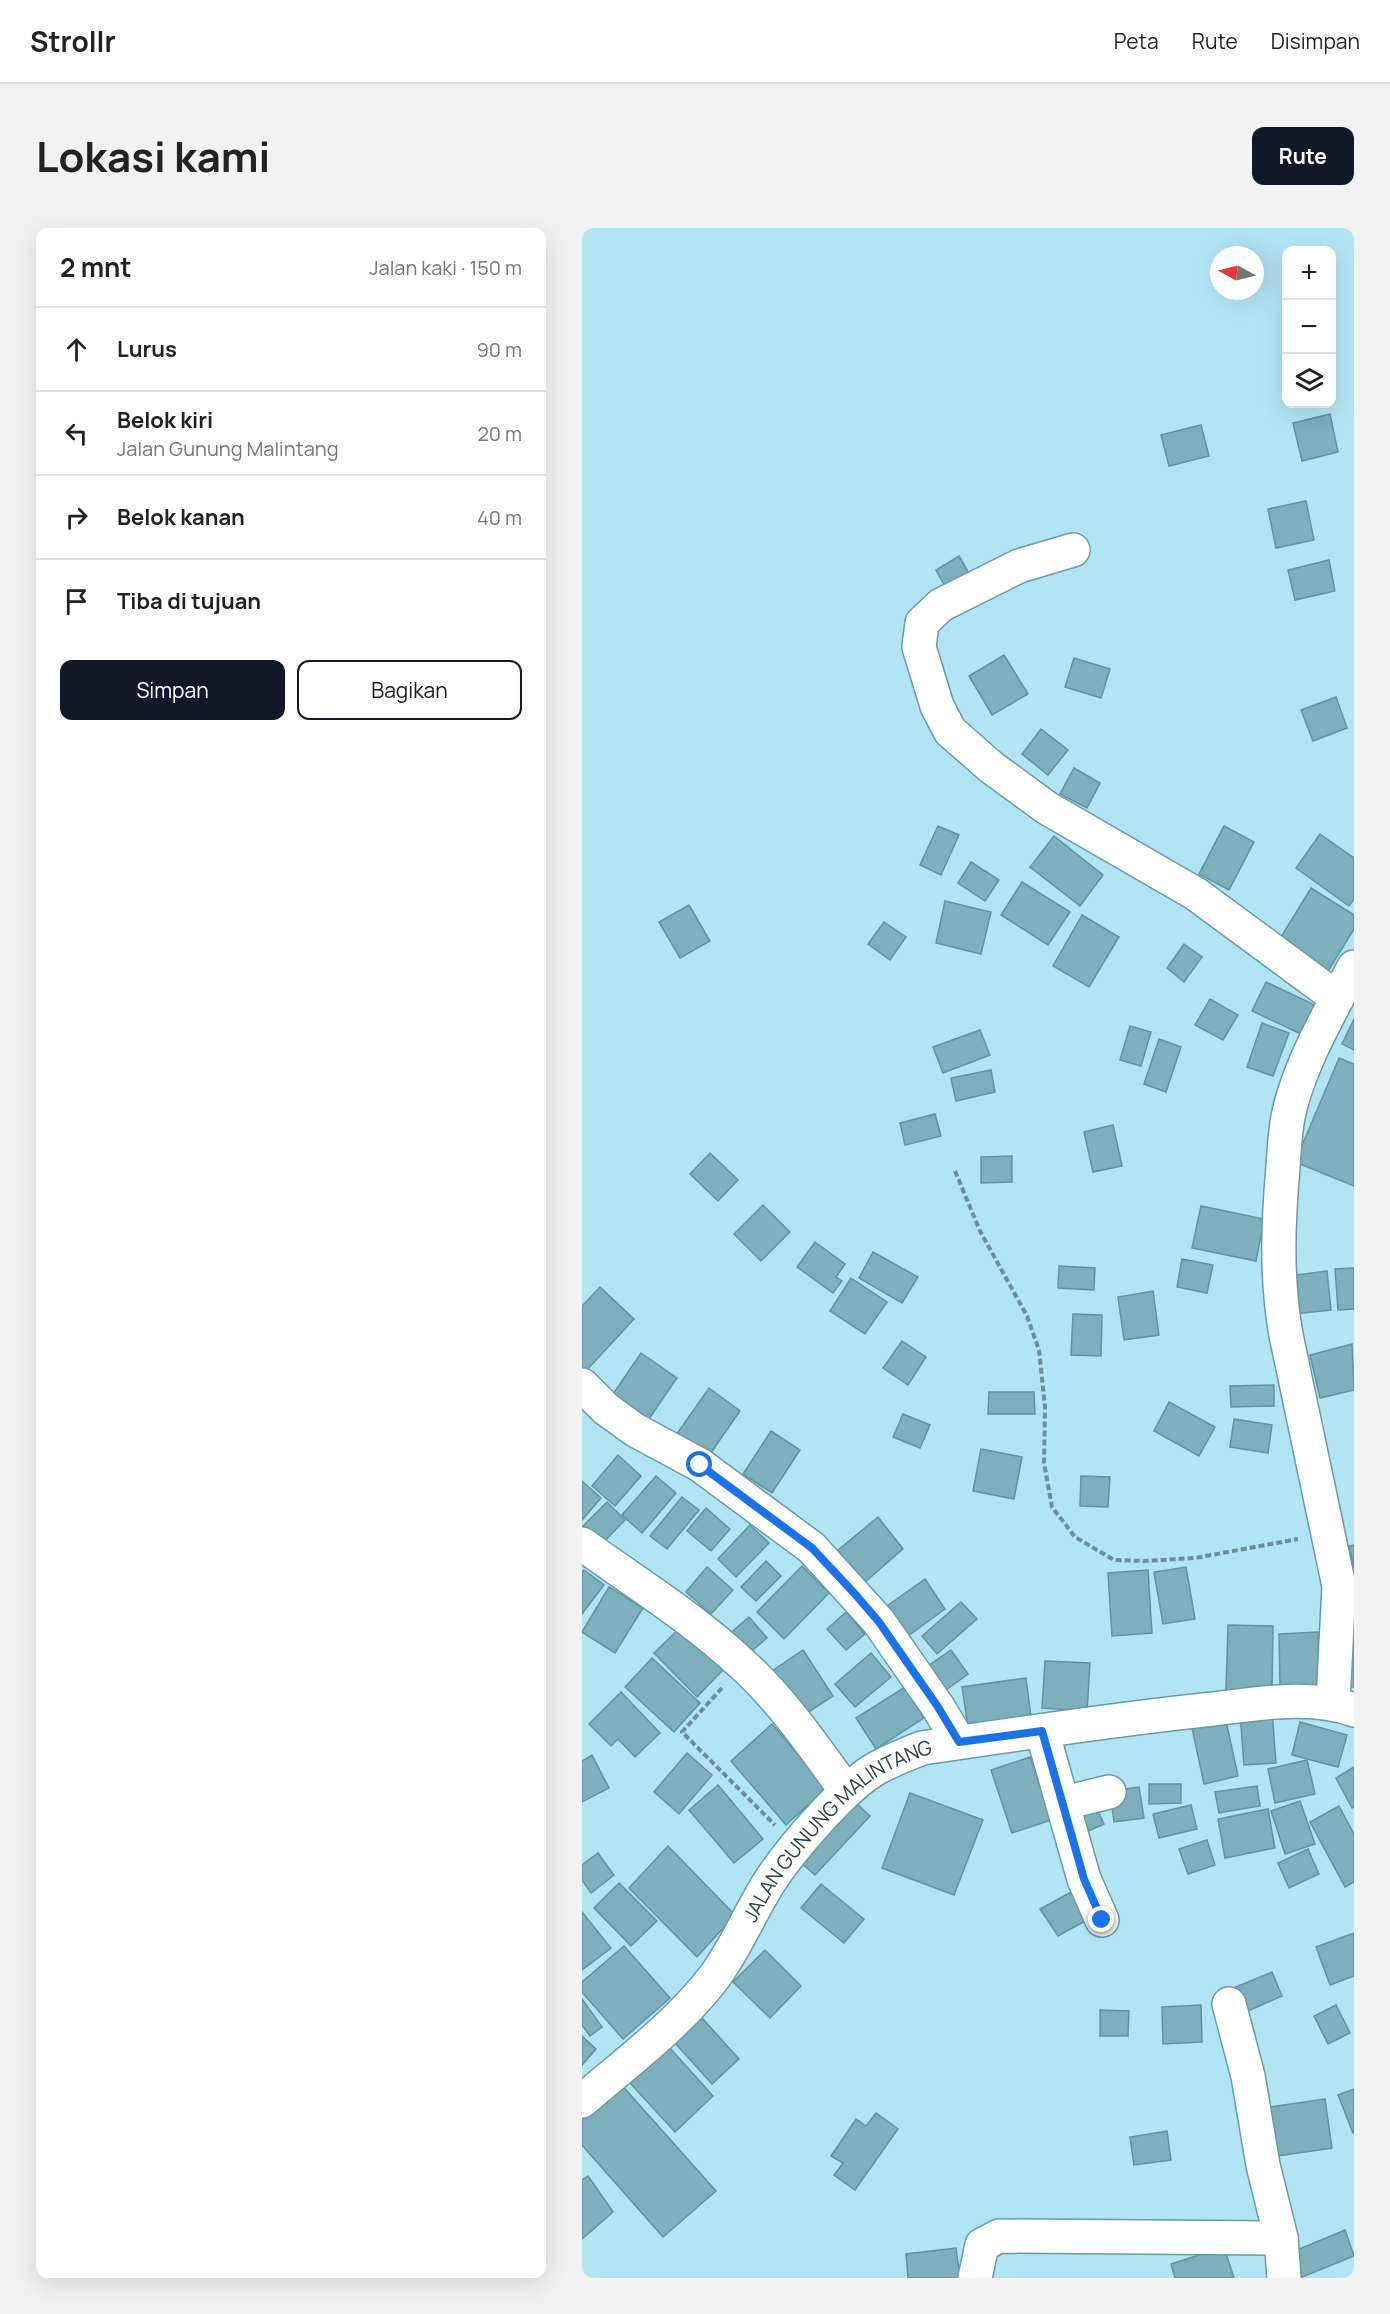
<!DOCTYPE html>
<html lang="id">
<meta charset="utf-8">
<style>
:root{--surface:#fff;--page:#f2f2f2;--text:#222;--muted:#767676;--line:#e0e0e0;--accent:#111827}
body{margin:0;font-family:Manrope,sans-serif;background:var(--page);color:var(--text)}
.controls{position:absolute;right:18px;top:18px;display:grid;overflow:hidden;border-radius:12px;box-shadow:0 6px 24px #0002}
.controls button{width:54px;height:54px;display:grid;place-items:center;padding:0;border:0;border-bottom:2px solid var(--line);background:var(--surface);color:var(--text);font:30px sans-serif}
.compass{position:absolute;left:628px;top:18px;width:54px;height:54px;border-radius:50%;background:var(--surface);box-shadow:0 6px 24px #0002;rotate:277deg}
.stop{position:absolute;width:18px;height:18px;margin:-14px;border:4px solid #1a73e8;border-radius:50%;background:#fff}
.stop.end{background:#1a73e8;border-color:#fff;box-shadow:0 2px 6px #0008}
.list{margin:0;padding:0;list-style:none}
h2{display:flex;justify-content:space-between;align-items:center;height:78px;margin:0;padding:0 24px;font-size:26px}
h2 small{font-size:20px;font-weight:400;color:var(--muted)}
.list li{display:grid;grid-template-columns:39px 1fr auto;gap:18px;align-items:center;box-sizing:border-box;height:84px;padding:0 24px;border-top:2px solid var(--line)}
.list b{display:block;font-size:22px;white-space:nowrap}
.list p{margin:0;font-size:20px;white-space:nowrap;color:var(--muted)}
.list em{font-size:20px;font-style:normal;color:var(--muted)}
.actions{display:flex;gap:12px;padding:18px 24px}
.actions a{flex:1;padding:14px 0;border:2px solid var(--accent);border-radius:12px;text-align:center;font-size:21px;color:var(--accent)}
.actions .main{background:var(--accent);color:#fff}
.icon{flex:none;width:33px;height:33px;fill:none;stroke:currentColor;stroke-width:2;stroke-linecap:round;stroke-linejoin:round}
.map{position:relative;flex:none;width:772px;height:2050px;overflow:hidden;border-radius:12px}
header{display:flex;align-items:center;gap:36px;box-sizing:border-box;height:84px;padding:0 30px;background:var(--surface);border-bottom:2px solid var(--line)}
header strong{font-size:28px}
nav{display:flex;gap:33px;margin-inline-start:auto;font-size:21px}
.intro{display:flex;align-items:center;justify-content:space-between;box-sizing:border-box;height:144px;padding:0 36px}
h1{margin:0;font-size:42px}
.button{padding:15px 27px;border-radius:12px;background:var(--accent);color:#fff;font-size:21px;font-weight:700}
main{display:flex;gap:36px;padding:0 36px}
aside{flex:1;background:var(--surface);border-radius:12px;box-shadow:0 6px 24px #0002}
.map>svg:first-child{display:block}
</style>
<header>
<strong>Strollr</strong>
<nav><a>Peta</a><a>Rute</a><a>Disimpan</a></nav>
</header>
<div class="intro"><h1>Lokasi kami</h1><a class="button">Rute</a></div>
<main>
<aside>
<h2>2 mnt<small>Jalan kaki · 150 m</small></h2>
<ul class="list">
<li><svg class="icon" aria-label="ahead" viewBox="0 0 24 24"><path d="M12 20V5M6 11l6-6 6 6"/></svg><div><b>Lurus</b></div><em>90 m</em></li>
<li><svg class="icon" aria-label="left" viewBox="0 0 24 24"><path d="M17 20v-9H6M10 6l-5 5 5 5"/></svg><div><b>Belok kiri</b><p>Jalan Gunung Malintang</p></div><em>20 m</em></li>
<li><svg class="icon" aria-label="right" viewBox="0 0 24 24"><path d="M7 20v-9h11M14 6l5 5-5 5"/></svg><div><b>Belok kanan</b></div><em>40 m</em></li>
<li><svg class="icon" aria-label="arrive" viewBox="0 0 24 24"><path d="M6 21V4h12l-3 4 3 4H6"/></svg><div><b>Tiba di tujuan</b></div></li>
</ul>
<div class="actions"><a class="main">Simpan</a><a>Bagikan</a></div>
</aside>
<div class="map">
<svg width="772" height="2050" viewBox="0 0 772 2050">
<rect width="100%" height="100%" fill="#b2e5f4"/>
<g fill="#7dafbd" stroke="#6192a0" stroke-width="1.5">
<polygon points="748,186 756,224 720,233 711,195"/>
<polygon points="619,197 627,228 587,238 579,207"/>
<polygon points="724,273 732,312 694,320 686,281"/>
<polygon points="377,328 388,347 365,362 354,342"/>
<polygon points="747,332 753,363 713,372 706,342"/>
<polygon points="422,427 446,466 410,487 387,448"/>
<polygon points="492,430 528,441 519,470 483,459"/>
<polygon points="754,469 765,500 731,513 719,482"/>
<polygon points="459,501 486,522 466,547 440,526"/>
<polygon points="492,540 518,555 505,580 478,566"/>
<polygon points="356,598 377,607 359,647 338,637"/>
<polygon points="642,598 672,614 647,662 617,646"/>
<polygon points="738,606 772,630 772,671 767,678 714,640"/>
<polygon points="472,608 521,647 498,678 448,639"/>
<polygon points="389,634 417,652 403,673 376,655"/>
<polygon points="440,654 488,684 466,717 419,687"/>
<polygon points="729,660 772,687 772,701 745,745 696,714"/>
<polygon points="363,673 409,684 399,726 354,715"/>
<polygon points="107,677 128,713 98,730 77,694"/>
<polygon points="500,687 537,709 507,759 471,738"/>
<polygon points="302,694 324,709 308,732 286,716"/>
<polygon points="602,716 620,729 602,754 585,740"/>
<polygon points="684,754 735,778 721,807 670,783"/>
<polygon points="628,771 656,787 641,812 613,797"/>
<polygon points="772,791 772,822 760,816"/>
<polygon points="680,795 707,805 691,848 665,839"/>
<polygon points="548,798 569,804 559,838 538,832"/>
<polygon points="398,802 408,827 361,845 351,819"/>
<polygon points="577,811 599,819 584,864 562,856"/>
<polygon points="757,830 772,836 772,958 713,934"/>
<polygon points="409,842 413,864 374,873 369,850"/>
<polygon points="353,886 359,908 323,917 318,895"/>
<polygon points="531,897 540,938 511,944 502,904"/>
<polygon points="128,925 156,952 136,973 108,946"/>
<polygon points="430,928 430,954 399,955 399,929"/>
<polygon points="181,977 208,1004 179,1033 152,1006"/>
<polygon points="619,978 682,991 674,1033 610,1020"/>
<polygon points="233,1014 263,1036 254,1049 260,1053 251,1065 215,1039"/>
<polygon points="291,1024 336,1049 320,1075 277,1050"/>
<polygon points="600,1031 631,1037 625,1065 595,1059"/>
<polygon points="477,1038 513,1040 512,1062 476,1060"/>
<polygon points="772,1040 772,1081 756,1082 753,1041"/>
<polygon points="745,1043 749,1082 702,1087 699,1049"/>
<polygon points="269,1050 305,1074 283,1106 248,1083"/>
<polygon points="18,1059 52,1091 4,1143 0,1139 0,1078"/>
<polygon points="571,1063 577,1107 542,1112 536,1069"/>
<polygon points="491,1086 520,1087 519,1128 489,1127"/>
<polygon points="320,1113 344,1129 326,1157 301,1140"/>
<polygon points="770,1116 772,1162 738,1170 728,1127"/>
<polygon points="59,1125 95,1150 67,1191 31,1166"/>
<polygon points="692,1157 692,1178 649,1179 648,1158"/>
<polygon points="127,1160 158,1183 124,1232 92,1210"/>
<polygon points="407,1164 452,1164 453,1186 406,1186"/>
<polygon points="587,1174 633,1199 617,1228 572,1203"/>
<polygon points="321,1186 348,1197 338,1220 311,1209"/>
<polygon points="652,1191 690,1197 686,1225 648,1219"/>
<polygon points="189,1203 218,1222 190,1265 161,1246"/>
<polygon points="399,1221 440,1229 432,1271 391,1263"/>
<polygon points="36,1227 59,1248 33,1278 10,1258"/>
<polygon points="74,1248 94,1265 60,1305 40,1287"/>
<polygon points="499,1248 528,1249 526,1279 498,1278"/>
<polygon points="0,1253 19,1270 0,1292"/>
<polygon points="100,1269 117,1282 85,1321 68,1308"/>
<polygon points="25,1274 43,1292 17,1319 0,1302 0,1299"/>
<polygon points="124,1280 148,1301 129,1323 105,1303"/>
<polygon points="296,1289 321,1321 282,1355 256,1322"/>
<polygon points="168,1297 187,1315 154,1349 136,1331"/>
<polygon points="772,1317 772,1340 767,1318"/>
<polygon points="184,1333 199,1348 174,1373 159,1359"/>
<polygon points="220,1338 247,1365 202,1411 175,1384"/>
<polygon points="125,1339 151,1362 129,1386 104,1364"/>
<polygon points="604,1339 613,1391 581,1396 572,1344"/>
<polygon points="2,1342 22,1357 0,1386 0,1344"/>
<polygon points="566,1342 570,1405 530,1408 526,1345"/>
<polygon points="343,1351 363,1381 319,1413 298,1383"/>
<polygon points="27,1359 61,1380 33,1425 0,1404"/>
<polygon points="379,1374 395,1391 355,1426 340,1408"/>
<polygon points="264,1384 283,1406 264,1422 245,1401"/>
<polygon points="167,1389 185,1410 164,1428 146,1407"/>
<polygon points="646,1397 691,1398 690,1463 644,1462"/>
<polygon points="99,1399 141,1442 115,1469 72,1425"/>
<polygon points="736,1404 737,1457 698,1458 697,1406"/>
<polygon points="759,1407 772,1408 772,1459 758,1459"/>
<polygon points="221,1422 251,1468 219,1489 190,1443"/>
<polygon points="369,1422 386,1446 357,1467 339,1443"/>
<polygon points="289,1425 309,1449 273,1479 253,1456"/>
<polygon points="70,1430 118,1475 92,1504 43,1459"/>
<polygon points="463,1433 508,1435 505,1483 460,1480"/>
<polygon points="444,1450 450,1497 387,1506 380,1459"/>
<polygon points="323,1459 342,1490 294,1521 274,1490"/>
<polygon points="39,1464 78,1505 53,1529 36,1511 29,1518 7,1496"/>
<polygon points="690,1483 694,1535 662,1537 658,1485"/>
<polygon points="643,1488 656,1548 622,1556 609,1495"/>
<polygon points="718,1494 765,1507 756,1539 710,1527"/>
<polygon points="190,1496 245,1560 204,1597 149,1533"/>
<polygon points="105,1525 130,1547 97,1586 72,1564"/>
<polygon points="10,1527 27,1560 0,1574 0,1533"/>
<polygon points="448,1529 469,1592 430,1605 409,1542"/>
<polygon points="725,1532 733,1566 693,1575 686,1541"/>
<polygon points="772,1539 772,1579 770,1580 754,1550"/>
<polygon points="567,1556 599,1556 599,1575 567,1576"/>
<polygon points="136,1557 181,1611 152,1635 107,1582"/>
<polygon points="675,1558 678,1578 637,1585 633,1564"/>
<polygon points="557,1559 562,1590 532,1594 528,1563"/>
<polygon points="328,1565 401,1592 372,1667 300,1640"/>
<polygon points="511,1572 522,1596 497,1607 487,1583"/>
<polygon points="272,1573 288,1588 233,1647 217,1633"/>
<polygon points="718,1573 733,1616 703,1626 689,1583"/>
<polygon points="609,1577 615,1601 577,1610 571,1586"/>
<polygon points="757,1578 772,1606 772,1654 763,1659 728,1594"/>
<polygon points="686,1581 693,1620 643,1630 636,1591"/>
<polygon points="625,1612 633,1637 606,1646 597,1621"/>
<polygon points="86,1618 153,1687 115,1729 47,1660"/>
<polygon points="726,1621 737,1646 707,1660 696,1635"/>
<polygon points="16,1625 32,1647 9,1665 0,1652 0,1637"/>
<polygon points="37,1655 75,1693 49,1718 12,1680"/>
<polygon points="239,1656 282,1691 262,1715 219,1680"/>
<polygon points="491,1663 505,1692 476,1708 458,1681"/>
<polygon points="0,1684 29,1720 0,1742"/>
<polygon points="772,1705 772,1748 748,1757 734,1719"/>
<polygon points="42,1718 88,1770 41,1811 0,1764 0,1754"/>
<polygon points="183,1722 219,1758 188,1790 151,1754"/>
<polygon points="690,1744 700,1768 659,1786 649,1761"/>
<polygon points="0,1771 20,1799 8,1808 0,1797"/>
<polygon points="619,1777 620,1814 581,1816 580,1779"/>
<polygon points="754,1777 768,1805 746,1816 732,1788"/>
<polygon points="518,1782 547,1783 546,1808 518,1808"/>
<polygon points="120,1790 157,1831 130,1856 93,1815"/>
<polygon points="0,1808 14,1821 0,1837"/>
<polygon points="87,1819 131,1868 93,1904 48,1855"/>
<polygon points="37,1854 134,1963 81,2009 0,1917 0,1887"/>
<polygon points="772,1861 772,1905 771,1905 756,1867"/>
<polygon points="743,1871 750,1920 689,1929 682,1880"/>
<polygon points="294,1885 316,1901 273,1962 252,1947 261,1935 249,1928 274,1891 284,1898"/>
<polygon points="585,1903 589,1932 552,1937 548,1909"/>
<polygon points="6,1948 31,1984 0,2011 0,1952"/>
<polygon points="763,2002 772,2028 718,2050 705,2026"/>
<polygon points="642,2019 652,2050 593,2050 589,2036"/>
<polygon points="374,2020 378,2050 326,2050 324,2026"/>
</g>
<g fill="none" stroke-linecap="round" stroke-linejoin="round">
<g stroke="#699aa8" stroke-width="36">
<g id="minor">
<polyline points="491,322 437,338 359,377 340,395 337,419 355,478 368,503 409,539 465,580 614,666 755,770"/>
<polyline points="0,1157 24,1181 53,1202 118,1237 230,1320 297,1394 356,1479 377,1514"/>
<path d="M0,1316c54,39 111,74 160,120 41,37 72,83 104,127"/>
<path d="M751,1474l6,-116 -53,-251c-10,-56 -8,-111 -3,-168 1,-16 2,-34 5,-50 10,-50 42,-105 66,-150"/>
<polyline points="460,1503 502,1651 520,1692"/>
<polyline points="482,1575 527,1564"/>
<polyline points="647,1776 666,1848 681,1937 699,2010 702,2050"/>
<path id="s1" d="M0,1873c45,-39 97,-77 133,-125 22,-30 35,-64 55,-95 20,-31 71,-90 102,-110 16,-10 33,-16 50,-23 94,-14 188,-28 282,-38 48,-5 104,-17 150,0"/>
<polyline points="393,2050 400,2017 417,2008 699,2010"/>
</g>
</g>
<g stroke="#6b8e98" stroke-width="4" stroke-dasharray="6 3" stroke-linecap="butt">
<polyline points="373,943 398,1003 445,1088 457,1122 463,1179 462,1235 470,1279 493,1309 532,1332 562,1333 613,1330 716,1311"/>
<polyline points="140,1460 100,1504 193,1597"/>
</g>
<use href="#minor" stroke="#fff" stroke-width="33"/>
</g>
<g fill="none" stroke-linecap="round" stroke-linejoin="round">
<polyline stroke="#1a73e8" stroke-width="8" points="118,1237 230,1320 273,1366 297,1394 356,1479 377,1514 460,1503 502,1651 520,1692"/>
</g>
<g text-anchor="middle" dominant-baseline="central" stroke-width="6" stroke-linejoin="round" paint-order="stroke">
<g font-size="20" fill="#2b4046" stroke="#b2e5f4">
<text stroke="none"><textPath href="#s1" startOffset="378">JALAN GUNUNG MALINTANG</textPath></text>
</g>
</g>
</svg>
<div class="controls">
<button>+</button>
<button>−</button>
<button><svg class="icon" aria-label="layers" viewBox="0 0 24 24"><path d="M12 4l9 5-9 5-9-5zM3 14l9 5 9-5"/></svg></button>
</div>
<svg class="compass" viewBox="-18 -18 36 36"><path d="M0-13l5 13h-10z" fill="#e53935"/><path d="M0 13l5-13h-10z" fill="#767676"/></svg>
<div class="stop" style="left:118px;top:1237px"></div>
<div class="stop end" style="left:520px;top:1692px"></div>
</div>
</main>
